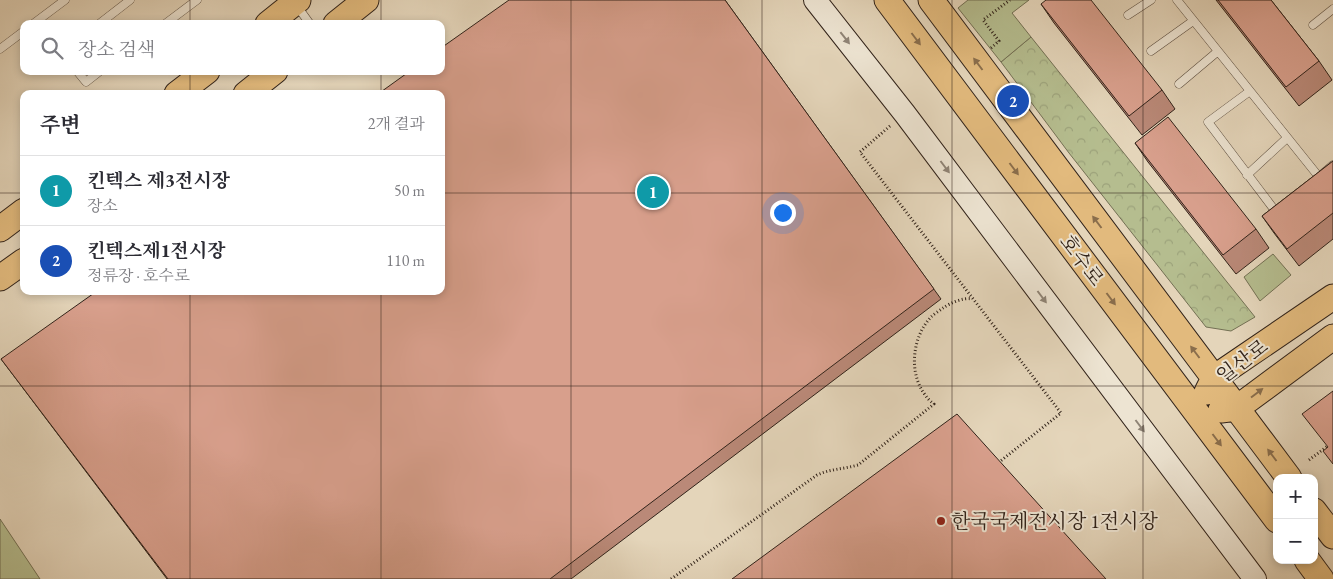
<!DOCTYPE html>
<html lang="ko">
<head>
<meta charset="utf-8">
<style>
  :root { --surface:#fff; --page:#f7f7f7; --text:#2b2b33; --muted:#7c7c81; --line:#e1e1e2; --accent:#111827 }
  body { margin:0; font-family:"EB Garamond","Noto Serif KR",serif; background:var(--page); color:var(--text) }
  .controls { position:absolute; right:15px; bottom:15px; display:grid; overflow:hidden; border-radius:10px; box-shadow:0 2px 8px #0003 }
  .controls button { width:45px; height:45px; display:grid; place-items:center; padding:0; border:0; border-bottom:1px solid var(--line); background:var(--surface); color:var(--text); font:25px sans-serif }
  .you { position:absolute; left:782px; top:212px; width:18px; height:18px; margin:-12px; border:4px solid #fff; border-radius:50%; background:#1a73e8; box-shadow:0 0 0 8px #1a73e833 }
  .badge { display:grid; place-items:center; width:32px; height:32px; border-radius:50%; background:var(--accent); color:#fff; font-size:16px; font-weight:700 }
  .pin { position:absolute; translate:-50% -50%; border:2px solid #fff; box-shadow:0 1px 5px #0006 }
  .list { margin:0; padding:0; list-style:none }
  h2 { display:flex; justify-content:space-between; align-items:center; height:65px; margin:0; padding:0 20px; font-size:21px }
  h2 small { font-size:16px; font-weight:400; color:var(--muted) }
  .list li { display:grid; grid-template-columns:32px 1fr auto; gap:15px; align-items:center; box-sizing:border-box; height:70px; padding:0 20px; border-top:1px solid var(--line) }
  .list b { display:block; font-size:19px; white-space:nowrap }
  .list p { margin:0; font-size:16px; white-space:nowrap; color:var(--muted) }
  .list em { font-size:16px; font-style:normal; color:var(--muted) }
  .icon { flex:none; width:28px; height:28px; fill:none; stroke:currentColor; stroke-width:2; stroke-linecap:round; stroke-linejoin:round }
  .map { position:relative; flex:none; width:1333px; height:579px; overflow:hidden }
  .search { position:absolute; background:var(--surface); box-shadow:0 2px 8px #0003; left:20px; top:20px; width:425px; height:55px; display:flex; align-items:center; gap:12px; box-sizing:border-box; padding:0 18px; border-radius:10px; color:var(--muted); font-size:19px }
  .panel { position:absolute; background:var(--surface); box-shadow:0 2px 8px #0003; left:20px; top:90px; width:425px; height:205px; border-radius:10px }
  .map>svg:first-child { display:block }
  .forest { fill:url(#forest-crowns); stroke:#737054 }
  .park { fill:#b5bd8f; stroke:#737054 }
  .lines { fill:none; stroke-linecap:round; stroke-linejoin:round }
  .service-casing { stroke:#5e5042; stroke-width:9 }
  .secondary-casing { stroke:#31231a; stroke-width:24 }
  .primary-casing { stroke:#31231a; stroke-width:27 }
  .path { stroke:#31231a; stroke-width:3; stroke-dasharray:1 2.5; stroke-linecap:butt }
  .service { stroke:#ede4d2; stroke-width:8 }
  .secondary { stroke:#ede4d2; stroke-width:22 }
  .primary { stroke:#e2ba7d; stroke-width:25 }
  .wall { fill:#ba8978; stroke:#31231a }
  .building { fill:#d89f8c; stroke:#31231a }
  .oneway { fill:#8f8476 }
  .oneway2 { fill:#8a6e4c }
  .grid { fill:none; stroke:#31231a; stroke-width:1; stroke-opacity:0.55 }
  .poi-dot { fill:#8f2418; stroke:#ede4d2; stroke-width:2 }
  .labels { text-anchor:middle; stroke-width:4; stroke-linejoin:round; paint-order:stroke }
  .street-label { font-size:20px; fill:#31231a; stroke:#ede4d2 }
  .poi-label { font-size:20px; fill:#31231a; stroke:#ede4d2; text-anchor:start }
</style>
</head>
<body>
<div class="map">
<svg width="1333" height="579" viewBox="0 0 1333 579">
  <defs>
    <pattern id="forest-crowns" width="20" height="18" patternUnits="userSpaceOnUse" patternTransform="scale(1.25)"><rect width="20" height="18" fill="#b5bd8f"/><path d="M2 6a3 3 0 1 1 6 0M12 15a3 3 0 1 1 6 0" fill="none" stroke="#9ca27b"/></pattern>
  </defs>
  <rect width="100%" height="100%" fill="#e4d5ba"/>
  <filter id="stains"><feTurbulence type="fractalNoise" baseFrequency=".004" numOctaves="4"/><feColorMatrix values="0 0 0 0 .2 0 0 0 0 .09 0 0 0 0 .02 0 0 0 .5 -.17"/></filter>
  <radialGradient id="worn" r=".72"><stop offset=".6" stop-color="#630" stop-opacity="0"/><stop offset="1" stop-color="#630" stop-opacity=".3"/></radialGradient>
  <path class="forest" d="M1031 37 1255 317 1231 331 1206 327 1069 153 1001 62Z"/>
  <path class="park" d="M968 0H1029L1012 13 1031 37 1001 62 958 8Z
    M1273 254 1291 275 1260 301 1244 277Z
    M0 519 40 579H0Z"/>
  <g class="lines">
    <g class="service-casing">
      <path id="service" d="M1177 0 1319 177 1333 165
        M297 6 310 24
        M1128 15 1151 0
        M33 24 65 0
        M99 24 130 0
        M165 24 197 0
        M1313 25 1333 9
        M0 49 24 31
        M1151 51 1193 21
        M77 71 86 82 100 71
        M1179 84 1217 52
        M1250 91 1208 122 1276 212 1279 210
        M1247 175 1287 138"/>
    </g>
    <g class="secondary-casing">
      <path id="secondary" d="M815 0 905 114 1255 579"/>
    </g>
    <g class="primary-casing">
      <path id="primary" d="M887 0 1277 520
        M931 0 1289 478
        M268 24 298 0
        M336 24 366 0
        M177 94 207 71
        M246 94 275 71
        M0 229 24 211
        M0 278 24 261
        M1207 392 1214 378 1333 297
        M1221 410 1237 408 1333 337
        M1314 511 1333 536
        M1307 560 1321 579"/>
    </g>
    <path class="path" d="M991 48 999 41 983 20 1010 0
      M890 126 860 152 1061 413 998 463
      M1309 460 1333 442
      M671 579 817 475C830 469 844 469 858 465L934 404C931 402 928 399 926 396 908 374 912 337 931 317 934 314 939 311 943 308 950 303 964 297 972 299"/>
    <use href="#service" class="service"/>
    <use href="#secondary" class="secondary"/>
    <use href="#primary" class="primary"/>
  </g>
  <path class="wall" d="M725 0 941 299 571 579H167L1 359Z
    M1216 0H1271L1319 61 1332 80 1299 106Z
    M1041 4 1162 90 1175 109 1142 135 1054 23Z
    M1135 143 1256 229 1269 248 1236 274 1148 162Z
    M1333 161V239L1299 266 1274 233 1262 216Z"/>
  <path class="building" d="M509 0H725L934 289 550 579H168L1 359 97 291H441V94H378L410 71H441V48Z
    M1046 0H1091L1162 90 1129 116 1041 4Z
    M1218 0H1271L1319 61 1286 87Z
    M1168 117 1256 229 1223 255 1135 143Z
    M1333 161V213L1287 249 1262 216Z
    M1333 391V464L1323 451 1328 447 1302 414Z
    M957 414 1106 579H732Z"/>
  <defs><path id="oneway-solid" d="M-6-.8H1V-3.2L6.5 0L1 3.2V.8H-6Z" transform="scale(1.25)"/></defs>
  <g class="oneway">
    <use href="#oneway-solid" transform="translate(845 38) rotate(52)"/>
    <use href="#oneway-solid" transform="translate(945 167) rotate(53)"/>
    <use href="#oneway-solid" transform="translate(1042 297) rotate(53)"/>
    <use href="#oneway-solid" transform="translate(1140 426) rotate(53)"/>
  </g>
  <g class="oneway2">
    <use href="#oneway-solid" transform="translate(916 39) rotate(53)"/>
    <use href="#oneway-solid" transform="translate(978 64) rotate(-127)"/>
    <use href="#oneway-solid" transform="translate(1014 169) rotate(53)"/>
    <use href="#oneway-solid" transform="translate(1097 222) rotate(-127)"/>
    <use href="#oneway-solid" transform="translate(1111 299) rotate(53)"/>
    <use href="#oneway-solid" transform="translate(1195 352) rotate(-127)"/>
    <use href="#oneway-solid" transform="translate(1257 393) rotate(-37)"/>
    <use href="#oneway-solid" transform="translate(1217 440) rotate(53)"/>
    <use href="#oneway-solid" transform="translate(1272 455) rotate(-127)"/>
  </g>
  <path class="grid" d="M190 0V24M381 0V24M571 0V579M762 0V579M952 0V579M1143 0V579M190 71V94M381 71V94M0 193H24M441 193H1333M190 291V579M381 291V579M0 386H1333"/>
  <circle class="poi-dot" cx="941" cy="521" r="5"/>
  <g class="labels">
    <g class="street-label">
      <text transform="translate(1082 260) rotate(53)" y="7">호수로</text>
      <text transform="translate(1242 361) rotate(-37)" y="7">일산로</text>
    </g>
    <g class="poi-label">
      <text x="951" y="528">한국국제전시장 1전시장</text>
    </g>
  </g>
  <rect width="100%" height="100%" filter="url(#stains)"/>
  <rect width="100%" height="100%" fill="url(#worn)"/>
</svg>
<div class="controls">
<button>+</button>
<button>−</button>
</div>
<div class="you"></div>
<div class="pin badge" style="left:653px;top:192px;background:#0f9aa8">1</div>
<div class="pin badge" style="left:1013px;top:101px;background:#1a4fb4">2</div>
<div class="search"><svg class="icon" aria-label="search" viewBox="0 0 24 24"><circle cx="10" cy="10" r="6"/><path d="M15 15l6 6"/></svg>장소 검색</div>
<section class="panel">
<h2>주변<small>2개 결과</small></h2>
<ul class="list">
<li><span class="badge" style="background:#0f9aa8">1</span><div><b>킨텍스 제3전시장</b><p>장소</p></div><em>50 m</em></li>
<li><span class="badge" style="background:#1a4fb4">2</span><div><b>킨텍스제1전시장</b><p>정류장 · 호수로</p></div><em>110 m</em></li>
</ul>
</section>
</div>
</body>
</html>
